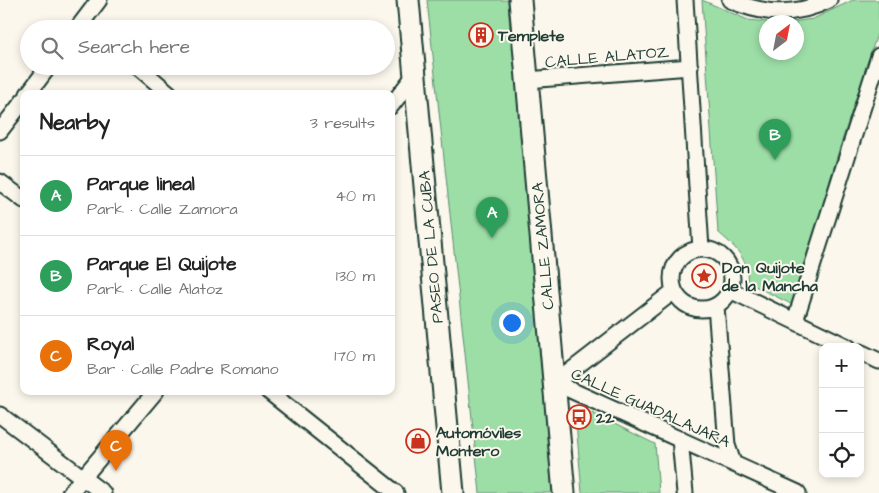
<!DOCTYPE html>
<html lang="en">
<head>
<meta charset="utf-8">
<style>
  :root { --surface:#fff; --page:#f2f2f2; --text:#222; --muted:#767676; --line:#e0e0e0; --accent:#111827 }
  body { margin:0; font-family:"Architects Daughter",sans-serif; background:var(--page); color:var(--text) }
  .controls { position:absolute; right:15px; bottom:15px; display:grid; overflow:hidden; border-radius:10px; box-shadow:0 2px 8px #0003 }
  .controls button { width:45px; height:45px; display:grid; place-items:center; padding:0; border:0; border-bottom:1px solid var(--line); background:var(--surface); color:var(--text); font:25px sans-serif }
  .compass { position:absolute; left:759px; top:15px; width:45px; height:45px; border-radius:50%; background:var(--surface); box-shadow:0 2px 8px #0003; rotate:32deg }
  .you { position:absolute; left:511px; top:322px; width:18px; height:18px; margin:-12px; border:4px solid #fff; border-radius:50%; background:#1a73e8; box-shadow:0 0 0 8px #1a73e833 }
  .badge { display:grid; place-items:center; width:32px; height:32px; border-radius:50%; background:var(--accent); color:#fff; font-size:16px; font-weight:700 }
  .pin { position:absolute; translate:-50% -41px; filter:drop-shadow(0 1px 2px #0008) }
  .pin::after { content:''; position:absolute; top:26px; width:18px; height:15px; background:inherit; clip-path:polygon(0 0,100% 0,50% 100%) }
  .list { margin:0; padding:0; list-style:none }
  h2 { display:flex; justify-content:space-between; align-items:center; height:65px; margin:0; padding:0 20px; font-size:21px }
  h2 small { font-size:16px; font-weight:400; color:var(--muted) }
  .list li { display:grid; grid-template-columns:32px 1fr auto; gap:15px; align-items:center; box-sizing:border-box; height:80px; padding:0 20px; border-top:1px solid var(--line) }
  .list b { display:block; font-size:19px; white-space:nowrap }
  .list p { margin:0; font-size:16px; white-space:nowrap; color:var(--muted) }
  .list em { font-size:16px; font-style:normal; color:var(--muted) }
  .icon { flex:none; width:28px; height:28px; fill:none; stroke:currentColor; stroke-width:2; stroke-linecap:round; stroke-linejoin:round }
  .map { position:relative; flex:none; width:879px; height:493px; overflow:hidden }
  .search { position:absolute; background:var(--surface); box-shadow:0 2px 8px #0003; left:20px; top:20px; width:375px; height:55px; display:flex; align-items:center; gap:12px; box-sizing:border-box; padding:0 18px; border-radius:28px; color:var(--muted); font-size:19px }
  .panel { position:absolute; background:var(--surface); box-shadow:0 2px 8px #0003; left:20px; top:90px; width:375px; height:305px; border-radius:10px }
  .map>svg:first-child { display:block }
  .green { fill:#9ddea7; stroke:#5e8e6e }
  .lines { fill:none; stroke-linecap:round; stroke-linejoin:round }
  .street-casing { stroke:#1f3d34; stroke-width:19 }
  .secondary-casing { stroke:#1f3d34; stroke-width:25 }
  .street { stroke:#fbf7ec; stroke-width:15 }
  .secondary { stroke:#fbf7ec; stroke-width:21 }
  .labels { text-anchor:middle; stroke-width:4; stroke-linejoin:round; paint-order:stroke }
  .poi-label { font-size:16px; font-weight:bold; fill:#1f3d34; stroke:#fbf7ec; text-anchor:start }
  .street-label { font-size:16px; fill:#1f3d34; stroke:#fbf7ec }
</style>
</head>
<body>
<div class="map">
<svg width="879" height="493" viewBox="0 0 879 493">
  <rect width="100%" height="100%" fill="#fbf7ec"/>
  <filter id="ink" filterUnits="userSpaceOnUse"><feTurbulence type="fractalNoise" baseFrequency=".02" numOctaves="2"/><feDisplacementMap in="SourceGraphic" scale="10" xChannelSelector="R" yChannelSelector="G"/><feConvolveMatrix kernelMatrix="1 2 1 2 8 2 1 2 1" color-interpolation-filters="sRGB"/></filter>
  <g filter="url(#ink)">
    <path class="green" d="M427 0H508L511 47 514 46 552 493H480Z
      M702 0 748 20 767 22 766 52H796V22H792L813 19 853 0H879V28L839 150 793 305 747 282C750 259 734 246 718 232Z
      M580 407 655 444 659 493H582L575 410Z"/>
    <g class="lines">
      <g class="street-casing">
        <path id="street" d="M685 0 701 249
          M730 0C763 15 797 16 829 0
          M77 29 99 0
          M137 66 170 94
          M527 80 690 67
          M28 94 49 66
          M391 106 414 76
          M0 131 24 100
          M0 182 24 200
          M672 279a30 30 0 1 1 60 0a30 30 0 1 1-60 0Z
          M730 290 848 347
          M716 306 727 445 733 463
          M795 321 879 56
          M860 352 879 361
          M555 383 798 493
          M555 383 674 291
          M268 391 396 493
          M0 415 103 493
          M680 439 685 493
          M70 493 156 391"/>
      </g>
      <g class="secondary-casing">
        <path id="secondary" d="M408 0 453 493
          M520 0 564 493"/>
      </g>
      <use href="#street" class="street"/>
      <use href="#secondary" class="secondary"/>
    </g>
  </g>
  <defs>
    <g id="building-ring" transform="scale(1.25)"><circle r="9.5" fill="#fbf7ec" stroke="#c8321e" stroke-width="1.5"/><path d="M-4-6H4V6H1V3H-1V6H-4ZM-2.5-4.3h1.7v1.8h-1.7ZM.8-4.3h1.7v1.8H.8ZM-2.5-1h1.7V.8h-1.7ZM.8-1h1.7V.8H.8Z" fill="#c8321e"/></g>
    <g id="sight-ring" transform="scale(1.25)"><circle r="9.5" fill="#fbf7ec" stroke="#c8321e" stroke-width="1.5"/><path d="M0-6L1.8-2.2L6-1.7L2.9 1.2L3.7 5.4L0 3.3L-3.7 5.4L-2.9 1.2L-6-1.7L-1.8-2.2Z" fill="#c8321e"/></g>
    <g id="bus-ring" transform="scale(1.25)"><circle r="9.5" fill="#fbf7ec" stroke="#c8321e" stroke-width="1.5"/><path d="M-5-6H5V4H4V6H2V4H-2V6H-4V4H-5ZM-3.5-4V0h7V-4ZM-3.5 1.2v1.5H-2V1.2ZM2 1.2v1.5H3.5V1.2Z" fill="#c8321e"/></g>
    <g id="shop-ring" transform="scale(1.25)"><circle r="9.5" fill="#fbf7ec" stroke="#c8321e" stroke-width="1.5"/><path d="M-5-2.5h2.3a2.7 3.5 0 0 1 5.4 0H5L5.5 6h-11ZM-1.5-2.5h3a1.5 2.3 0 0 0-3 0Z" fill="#c8321e"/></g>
  </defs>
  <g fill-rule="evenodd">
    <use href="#building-ring" x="481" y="35"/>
    <use href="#sight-ring" x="704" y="276"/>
    <use href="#bus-ring" x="579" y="417"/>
    <use href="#shop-ring" x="418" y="441"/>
  </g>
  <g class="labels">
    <g class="poi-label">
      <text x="498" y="41">Templete</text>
      <text x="722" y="273">Don Quijote<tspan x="722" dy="18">de la Mancha</tspan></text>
      <text x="596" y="423">22</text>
      <text x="436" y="438">Automóviles<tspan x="436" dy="18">Montero</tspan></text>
    </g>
    <g class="street-label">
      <text transform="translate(607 56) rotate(-5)" y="6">CALLE ALATOZ</text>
      <text transform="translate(542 246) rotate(-95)" y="6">CALLE ZAMORA</text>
      <text transform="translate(430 247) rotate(-95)" y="6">PASEO DE LA CUBA</text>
      <text transform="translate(651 407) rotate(24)" y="6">CALLE GUADALAJARA</text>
    </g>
  </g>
</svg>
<div class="controls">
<button>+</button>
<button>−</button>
<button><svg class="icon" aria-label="locate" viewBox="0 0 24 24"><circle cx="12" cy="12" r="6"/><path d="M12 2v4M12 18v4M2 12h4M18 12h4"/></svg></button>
</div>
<svg class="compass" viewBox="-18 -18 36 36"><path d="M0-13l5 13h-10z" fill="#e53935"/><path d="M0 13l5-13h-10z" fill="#767676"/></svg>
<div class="you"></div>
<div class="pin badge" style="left:492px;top:238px;background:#2e9e5b">A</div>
<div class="pin badge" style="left:775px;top:160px;background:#2e9e5b">B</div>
<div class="pin badge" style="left:116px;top:471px;background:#e8710a">C</div>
<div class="search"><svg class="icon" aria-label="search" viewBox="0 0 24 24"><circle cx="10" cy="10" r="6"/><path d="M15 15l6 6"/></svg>Search here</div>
<section class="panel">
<h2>Nearby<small>3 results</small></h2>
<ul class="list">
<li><span class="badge" style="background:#2e9e5b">A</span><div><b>Parque lineal</b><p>Park · Calle Zamora</p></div><em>40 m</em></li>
<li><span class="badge" style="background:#2e9e5b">B</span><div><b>Parque El Quijote</b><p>Park · Calle Alatoz</p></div><em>130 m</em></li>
<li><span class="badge" style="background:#e8710a">C</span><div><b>Royal</b><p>Bar · Calle Padre Romano</p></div><em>170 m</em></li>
</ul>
</section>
</div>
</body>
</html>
